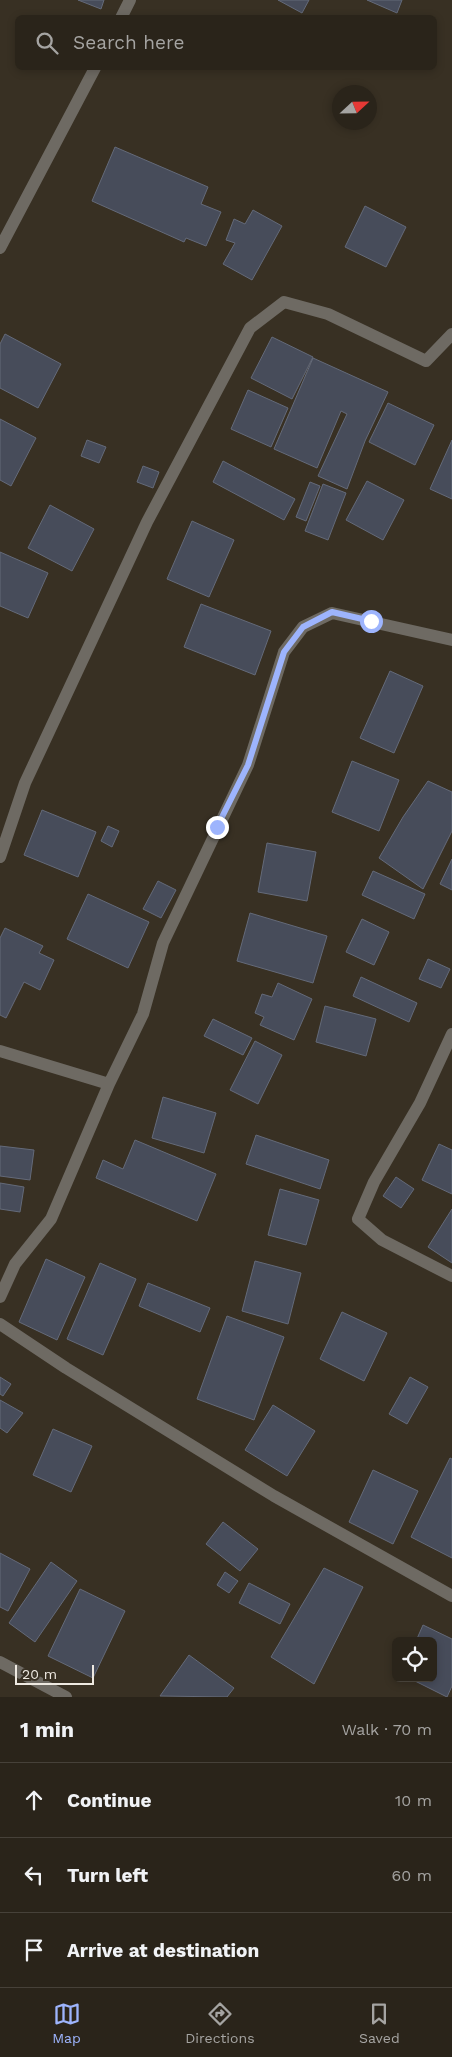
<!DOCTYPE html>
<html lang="en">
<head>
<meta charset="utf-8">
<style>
  :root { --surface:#2a241a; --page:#322c23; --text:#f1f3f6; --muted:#a5a4a2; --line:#464139; --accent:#9db4fd }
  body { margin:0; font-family:"Work Sans",sans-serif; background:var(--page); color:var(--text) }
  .controls { position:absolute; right:15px; bottom:15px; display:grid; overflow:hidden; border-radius:8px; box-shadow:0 2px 8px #0003 }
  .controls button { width:45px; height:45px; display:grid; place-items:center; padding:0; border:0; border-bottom:1px solid var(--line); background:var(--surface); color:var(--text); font:25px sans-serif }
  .compass { position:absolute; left:332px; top:85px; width:45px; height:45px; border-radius:50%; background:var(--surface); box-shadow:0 2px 8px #0003; rotate:68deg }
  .scale { position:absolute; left:15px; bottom:12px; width:79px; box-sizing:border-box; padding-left:5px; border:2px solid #eee9e1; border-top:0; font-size:14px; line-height:18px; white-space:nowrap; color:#eee9e1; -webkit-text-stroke:4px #383023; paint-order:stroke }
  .stop { position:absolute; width:15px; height:15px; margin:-11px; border:4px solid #9db4fd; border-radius:50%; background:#fff }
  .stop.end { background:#9db4fd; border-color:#fff; box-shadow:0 1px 5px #0008 }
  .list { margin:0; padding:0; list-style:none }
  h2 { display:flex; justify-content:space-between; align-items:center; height:65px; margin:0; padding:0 20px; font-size:21px }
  h2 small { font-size:16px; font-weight:400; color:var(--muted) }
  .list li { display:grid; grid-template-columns:32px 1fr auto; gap:15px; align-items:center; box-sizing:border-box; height:75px; padding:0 20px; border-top:1px solid var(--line) }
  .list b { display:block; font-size:19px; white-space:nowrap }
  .list em { font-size:16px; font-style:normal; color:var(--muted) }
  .icon { flex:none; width:28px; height:28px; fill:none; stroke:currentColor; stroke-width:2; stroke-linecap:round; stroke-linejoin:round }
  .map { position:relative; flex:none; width:452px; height:1697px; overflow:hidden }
  .search { position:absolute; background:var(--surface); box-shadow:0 2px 8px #0003; left:15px; right:15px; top:15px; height:55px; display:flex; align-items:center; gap:12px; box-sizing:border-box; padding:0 18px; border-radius:8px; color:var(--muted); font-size:19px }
  .sheet { height:290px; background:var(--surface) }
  nav { display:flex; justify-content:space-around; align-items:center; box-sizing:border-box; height:70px; border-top:1px solid var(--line); background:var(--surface); font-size:14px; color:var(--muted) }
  nav a { display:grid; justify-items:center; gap:2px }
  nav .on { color:var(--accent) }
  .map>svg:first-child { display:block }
  .building { fill:#474c5a; stroke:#646a79 }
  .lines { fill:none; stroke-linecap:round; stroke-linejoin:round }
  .street { stroke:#6e6a63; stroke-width:12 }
  .route { stroke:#9db4fd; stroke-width:6 }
</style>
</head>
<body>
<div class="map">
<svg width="452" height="1697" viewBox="0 0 452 1697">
  <rect width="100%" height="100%" fill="#383023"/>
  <path class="building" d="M78 0H104L101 9Z
    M278 0H309L302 13Z
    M367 0H402L397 13Z
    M115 147 208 187 201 204 221 212 206 246 186 238 184 242 92 201Z
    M365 206 406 227 386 267 345 247Z
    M253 210 282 226 252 280 223 264 235 243 226 240 234 219 245 224Z
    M5 334 61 364 38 408 0 388V344Z
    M272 337 313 357 292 399 251 378Z
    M313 358 388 392 365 441 347 489 318 476 347 414 341 411 317 468 274 449Z
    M248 390 288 408 271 447 231 429Z
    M388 403 434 425 415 465 369 442Z
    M0 419 36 438 11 486 0 480Z
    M87 440 106 447 99 463 81 456Z
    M452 440V499L430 489Z
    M223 461 295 499 284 520 213 482Z
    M143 466 159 472 153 488 137 482Z
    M367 481 404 500 383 540 346 520Z
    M310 482 320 486 306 521 296 517Z
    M323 484 346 493 328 540 305 531Z
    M50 505 94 529 72 571 28 548Z
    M192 521 234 540 209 597 167 579Z
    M0 552 48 573 28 618 0 606Z
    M201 604 271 631 255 675 184 647Z
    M390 671 423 686 394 753 360 738Z
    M352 761 399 780 379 831 332 812Z
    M428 781 452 792V831L423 889 379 858 403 817Z
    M42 810 96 832 78 877 24 855Z
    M108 826 119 831 112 847 101 841Z
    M267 843 316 852 307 901 258 892Z
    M452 859V890L440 884Z
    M373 871 425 894 414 919 362 895Z
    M158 881 176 890 161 918 143 909Z
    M88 894 149 922 128 968 67 939Z
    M250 913 327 936 313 983 237 961Z
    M362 919 389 932 374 965 346 952Z
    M5 928 43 946 39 953 54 960 40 990 24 982 6 1018 0 1015V938Z
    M428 959 450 969 441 988 419 979Z
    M361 977 417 1003 409 1022 353 996Z
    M278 983 312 999 294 1040 260 1025 264 1017 255 1013 262 994 272 997Z
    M325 1006 376 1019 366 1056 316 1042Z
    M213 1019 252 1038 243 1055 204 1036Z
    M255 1041 282 1055 258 1104 230 1090Z
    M163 1097 216 1113 204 1153 152 1138Z
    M256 1135 329 1160 320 1189 246 1164Z
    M135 1140 216 1174 197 1221 96 1178 103 1160 123 1169Z
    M439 1144 452 1150V1194L422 1180Z
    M0 1146 34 1150 30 1180 0 1176Z
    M396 1177 414 1189 401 1208 383 1196Z
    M0 1183 24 1187 20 1212 0 1209Z
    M280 1189 319 1200 306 1245 268 1235Z
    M452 1209V1263L428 1247Z
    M46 1259 85 1277 57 1340 19 1322Z
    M255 1261 301 1273 288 1324 242 1311Z
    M100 1263 136 1279 103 1355 67 1339Z
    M148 1283 210 1308 200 1332 139 1306Z
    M342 1312 387 1333 364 1381 320 1359Z
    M227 1316 284 1337 254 1420 197 1399Z
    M0 1377 11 1384 3 1396 0 1394Z
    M410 1377 428 1387 407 1424 389 1414Z
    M0 1400 23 1413 7 1433 0 1428Z
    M273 1405 315 1431 287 1476 245 1450Z
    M53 1429 92 1446 71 1492 33 1475Z
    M450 1458 452 1459V1558L411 1537Z
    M373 1470 418 1491 393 1544 349 1522Z
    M223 1522 258 1549 240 1571 206 1544Z
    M0 1553 30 1569 8 1611 0 1607Z
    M51 1562 77 1581 35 1642 9 1623Z
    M324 1568 363 1587 314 1684 271 1657Z
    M225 1572 238 1581 229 1593 217 1585Z
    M249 1583 290 1604 280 1624 239 1603Z
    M80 1589 125 1611 93 1678 48 1656Z
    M423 1625 452 1639V1686L447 1697 409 1678H433V1641H416Z
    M189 1655 234 1688 227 1697 160 1696Z"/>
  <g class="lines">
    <path class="street" d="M121 18 130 0
      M0 248 95 68
      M0 857 25 783 147 522 250 328 284 302 328 314 426 361 452 334
      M452 1034 420 1103 374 1182 358 1219 382 1240 452 1276
      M0 1051 109 1084
      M0 1297 15 1264 51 1219 109 1084 143 1014 163 943 248 765 284 652 303 627 332 613 452 640
      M0 1324 66 1368 274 1496 452 1596
      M0 1662 66 1697"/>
  </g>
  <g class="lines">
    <path class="route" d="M217 827 248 765 284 652 303 627 332 612 371 621"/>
  </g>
</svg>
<div class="controls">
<button><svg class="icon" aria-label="locate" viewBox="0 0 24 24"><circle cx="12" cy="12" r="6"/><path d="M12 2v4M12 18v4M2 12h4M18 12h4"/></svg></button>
</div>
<svg class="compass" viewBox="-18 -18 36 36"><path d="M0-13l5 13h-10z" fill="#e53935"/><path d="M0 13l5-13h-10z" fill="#a5a4a2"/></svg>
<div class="scale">20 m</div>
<div class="stop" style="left:371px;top:621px"></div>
<div class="stop end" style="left:217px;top:827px"></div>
<div class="search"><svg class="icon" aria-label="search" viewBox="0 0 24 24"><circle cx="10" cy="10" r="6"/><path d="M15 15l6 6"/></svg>Search here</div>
</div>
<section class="sheet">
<h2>1 min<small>Walk · 70 m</small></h2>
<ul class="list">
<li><svg class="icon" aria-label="ahead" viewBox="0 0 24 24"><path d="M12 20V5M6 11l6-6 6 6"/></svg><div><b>Continue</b></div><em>10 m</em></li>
<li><svg class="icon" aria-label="left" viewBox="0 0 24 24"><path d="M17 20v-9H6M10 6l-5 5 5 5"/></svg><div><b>Turn left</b></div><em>60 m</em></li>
<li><svg class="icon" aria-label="arrive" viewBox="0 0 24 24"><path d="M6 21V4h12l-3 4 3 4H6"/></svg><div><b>Arrive at destination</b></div></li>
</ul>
</section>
<nav>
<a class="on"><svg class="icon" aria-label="map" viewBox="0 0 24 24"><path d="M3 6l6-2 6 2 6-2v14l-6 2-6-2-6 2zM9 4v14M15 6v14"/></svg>Map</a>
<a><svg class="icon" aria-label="directions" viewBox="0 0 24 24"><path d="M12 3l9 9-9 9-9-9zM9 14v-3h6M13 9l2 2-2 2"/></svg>Directions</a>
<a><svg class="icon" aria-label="saved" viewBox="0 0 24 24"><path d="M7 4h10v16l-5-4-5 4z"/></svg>Saved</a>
</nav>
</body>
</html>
